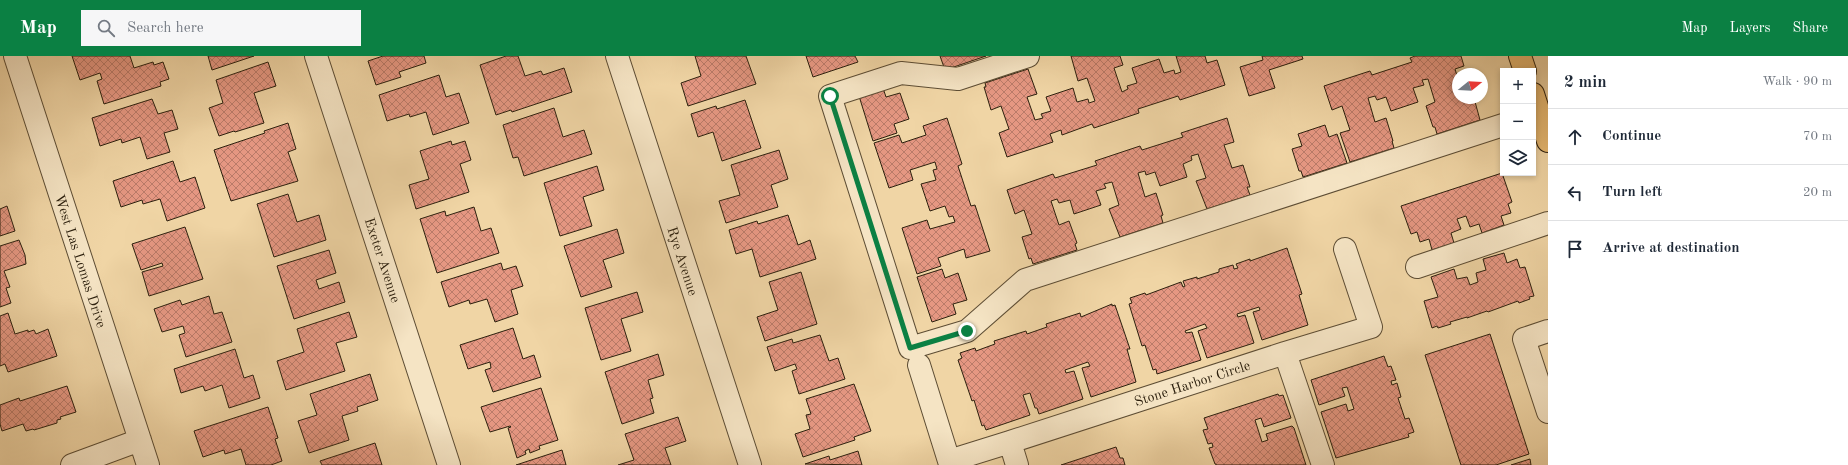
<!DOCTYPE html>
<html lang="en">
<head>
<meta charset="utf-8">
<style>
  :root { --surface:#fff; --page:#f6f6f7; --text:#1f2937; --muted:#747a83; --line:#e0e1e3; --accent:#0b8043 }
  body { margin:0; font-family:"Old Standard TT",serif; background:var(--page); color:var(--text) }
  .controls { position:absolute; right:12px; top:12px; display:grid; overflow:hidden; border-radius:0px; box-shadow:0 2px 6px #0003 }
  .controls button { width:36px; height:36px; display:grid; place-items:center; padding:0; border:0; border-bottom:1px solid var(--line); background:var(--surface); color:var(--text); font:20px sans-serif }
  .compass { position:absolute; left:1452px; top:12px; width:36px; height:36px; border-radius:50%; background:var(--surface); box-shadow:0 2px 6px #0003; rotate:72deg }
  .stop { position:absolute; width:12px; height:12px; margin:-9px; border:3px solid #0b8043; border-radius:50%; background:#fff }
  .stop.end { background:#0b8043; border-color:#fff; box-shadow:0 1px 4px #0008 }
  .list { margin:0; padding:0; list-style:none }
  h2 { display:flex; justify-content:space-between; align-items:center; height:52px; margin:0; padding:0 16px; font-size:17px }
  h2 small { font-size:13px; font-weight:400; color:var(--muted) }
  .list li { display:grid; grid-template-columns:26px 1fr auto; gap:12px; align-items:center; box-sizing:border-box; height:56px; padding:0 16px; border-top:1px solid var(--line) }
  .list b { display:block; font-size:15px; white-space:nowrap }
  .list em { font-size:13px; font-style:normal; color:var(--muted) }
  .icon { flex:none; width:22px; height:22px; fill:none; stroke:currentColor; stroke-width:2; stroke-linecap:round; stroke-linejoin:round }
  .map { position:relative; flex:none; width:1548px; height:409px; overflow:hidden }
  header { display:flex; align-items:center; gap:24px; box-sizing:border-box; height:56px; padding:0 20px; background:var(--accent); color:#fff }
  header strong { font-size:19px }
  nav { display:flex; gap:22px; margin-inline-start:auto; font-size:14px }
  .search { width:280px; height:36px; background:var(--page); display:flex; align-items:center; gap:10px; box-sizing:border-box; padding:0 14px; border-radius:0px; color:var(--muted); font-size:15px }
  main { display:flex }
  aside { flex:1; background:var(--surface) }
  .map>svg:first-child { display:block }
  .building { fill:url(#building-cross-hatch); stroke:#2c200e }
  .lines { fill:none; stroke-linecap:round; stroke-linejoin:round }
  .minor-casing { stroke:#5d4d34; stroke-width:24 }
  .major-casing { stroke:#2c200e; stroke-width:24 }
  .minor { stroke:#f5e4c4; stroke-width:22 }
  .major { stroke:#e8ba72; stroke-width:22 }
  .route { stroke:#0b8043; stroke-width:5 }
  .labels { text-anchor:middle; stroke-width:3; stroke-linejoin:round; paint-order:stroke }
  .street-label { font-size:14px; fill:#2c200e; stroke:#f5e4c4 }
</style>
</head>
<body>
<header>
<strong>Map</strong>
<div class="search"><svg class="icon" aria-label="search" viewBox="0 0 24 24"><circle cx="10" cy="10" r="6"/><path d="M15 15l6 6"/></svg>Search here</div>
<nav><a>Map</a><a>Layers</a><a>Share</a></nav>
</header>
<main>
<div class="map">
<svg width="1548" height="409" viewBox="0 0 1548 409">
  <defs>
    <pattern id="building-cross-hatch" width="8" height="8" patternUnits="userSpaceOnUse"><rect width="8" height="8" fill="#e59782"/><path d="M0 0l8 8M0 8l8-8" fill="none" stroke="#ba7b69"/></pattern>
  </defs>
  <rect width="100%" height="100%" fill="#f0d5a5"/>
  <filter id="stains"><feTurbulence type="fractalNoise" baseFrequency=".005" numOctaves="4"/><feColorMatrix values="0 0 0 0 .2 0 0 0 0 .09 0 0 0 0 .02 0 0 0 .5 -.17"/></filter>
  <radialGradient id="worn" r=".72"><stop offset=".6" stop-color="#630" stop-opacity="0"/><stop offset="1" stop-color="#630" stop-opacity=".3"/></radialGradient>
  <path class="building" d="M72 0H130L134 12 153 6 154 9 163 6 169 23 160 26 161 30 104 48 97 25 102 23 100 17 80 24Z
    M208 0H254L212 14Z
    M383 0H424L426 7 399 16 401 21 376 29 368 5Z
    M506 0H518L525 20 541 15 543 19 564 12 572 36 512 56 511 54 496 59 480 9Z
    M695 0H746L756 28 688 50 681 27 701 20Z
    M806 0H855L858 6 813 21Z
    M940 0H986L945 14Z
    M1071 0H1120L1123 9 1114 12 1122 36 1128 33 1127 30 1137 27 1132 12 1159 3 1164 17 1174 14 1175 18 1181 16 1176 0H1205L1207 7 1217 4 1225 29 1180 44 1178 40 1138 53 1139 57 1094 72 1092 68 1062 79 1061 74 1050 78 1053 86 1007 101 999 77 1009 73 1001 50 991 54 984 31H986L985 27 1028 13 1037 38 1027 41 1035 64 1043 62 1041 58 1051 55 1046 41 1073 32 1077 46 1088 43 1089 47 1095 45 1087 22 1078 25Z
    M1262 0H1302L1303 3 1269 14 1275 32 1249 40 1240 11 1263 4Z
    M1415 0H1461L1464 10 1455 13 1458 23V42H1474L1480 64 1437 78 1435 71H1433L1426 50 1435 46 1428 23 1422 24 1424 29 1413 32 1418 46 1391 55 1386 41 1377 44 1375 40 1368 42 1375 66 1386 62 1393 85H1392L1394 92 1350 106 1340 77 1350 74 1342 50 1332 54 1324 30 1370 15 1372 19 1412 6 1410 2Z
    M268 6 276 30 254 37 264 67 235 76 234 75 219 80 209 52 223 47 216 24Z
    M439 19 446 41 459 37 469 67 433 79 426 56 410 61 409 58 387 65 379 39Z
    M883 32 886 41 900 37 909 63 894 68 897 77 873 85 859 40Z
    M152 43 158 58 172 54 178 73 164 77 170 96 147 103 140 81 122 87 121 83 100 90 92 62Z
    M745 44 761 92 722 105 713 76 698 81 691 58 716 50 717 53Z
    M554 52 563 81 584 74 592 98 524 120 518 101 513 102 503 69Z
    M947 62 962 108 958 110 971 150 975 149 990 195 966 202 964 193 938 202 941 210 917 218 902 172 927 164 930 173 955 166 953 160 949 161 945 150 930 155 921 128 936 124 933 114 937 113 935 106 910 114 913 124 889 132 874 87 899 79 902 87 926 79 923 70Z
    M1227 62 1234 86 1224 89 1232 112 1243 109 1250 131H1247L1250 139 1207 153 1196 125 1206 122 1198 98 1191 100 1192 104 1183 108 1187 121 1160 130 1155 116 1146 119 1145 115 1138 117 1145 141 1156 137 1163 159 1161 160 1163 167 1120 181 1109 153 1119 149 1112 126 1104 128 1106 132 1096 135 1101 149 1074 158 1070 144 1059 147 1057 143 1051 145 1059 169 1069 165 1077 187 1075 188 1077 194 1033 208 1031 202 1029 203 1022 181 1032 178 1024 154 1015 158 1007 134 1053 118 1055 122 1097 109 1095 105 1140 90 1142 94 1183 81 1181 77Z
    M288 67 296 93 288 96 298 125 231 145 214 94 265 77 264 75Z
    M1325 69 1329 81 1337 78 1347 107 1303 121 1301 115H1299L1292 93 1302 90 1298 78Z
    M451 85 452 89 465 85 471 104 460 108 469 136 416 153 409 129 429 123 420 95Z
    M779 94 788 123 771 129 778 151 726 167 719 145 740 139 731 109Z
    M173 105 180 126 195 121 205 152 167 165 160 143 143 148 142 144 121 151 113 125Z
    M597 110 604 134 583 141 592 170 560 180 544 127Z
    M1502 117 1512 146 1508 148 1511 157 1501 160 1504 169 1482 177 1479 168 1470 171 1466 160 1457 163 1461 173 1451 177 1454 187 1432 194 1429 183 1420 186 1417 176 1411 178 1401 150Z
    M288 138 297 166 319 159 326 184 274 201 257 148Z
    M7 150 15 175 0 180V153Z
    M474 151 481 175 491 172 499 197 437 217 420 163 445 155 446 160Z
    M788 159 798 189 810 184 816 203 760 221 752 193 736 198 729 174 757 165 758 168Z
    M185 171 203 223 149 240 142 216 163 210 162 207 141 214 132 188Z
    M617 173 624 197 603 204 612 231 581 241 564 190Z
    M19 184 25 199 26 208 4 215 10 231 6 232 11 247 0 251V190Z
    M1287 192 1302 238 1299 239 1308 269 1262 284 1253 256 1260 254 1259 251 1237 258 1238 261 1245 259 1254 287 1207 302 1198 275 1207 272 1205 268 1185 275 1186 277 1192 276 1201 304 1157 318 1156 313 1153 314 1145 289 1142 290 1129 248 1132 247 1130 242 1145 237 1146 239 1181 226 1183 231 1185 230 1183 225 1197 221V223L1219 216V213L1233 209 1234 213 1238 212 1236 208 1250 203V205Z
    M329 194 336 217 316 224 319 233 339 226 345 246 294 263 277 210Z
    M1504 197 1507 207 1517 203 1520 212 1525 211 1534 240 1529 241 1530 243 1519 247 1518 245 1488 256 1487 255 1467 262V261L1450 266 1451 268 1438 272 1437 270 1432 272 1424 245 1438 241 1431 221 1454 213 1457 223 1467 221 1470 229 1478 226 1476 217 1486 214 1483 203Z
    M501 207 503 214 516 210 523 230 511 234 518 258 495 266 487 243 470 248 469 244 449 251 441 226Z
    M942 213 945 222 958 217 967 244 953 248 956 258 932 266 917 221Z
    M801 216 817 268 765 285 757 261 778 254 769 226Z
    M637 236 643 256 621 263 631 295 601 304 585 252Z
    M209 240 214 258 222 256 232 286 186 301 179 279 185 277 183 270 162 276 154 253 180 244 182 249Z
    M1112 248V250L1115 249 1130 293H1127L1136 326 1091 341 1082 312 1090 310 1088 306 1065 314 1066 317 1074 315 1083 343 1039 358 1037 352H1035L1030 337 1023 339 1030 359 986 374 984 369 982 370 974 344 972 345 958 304 962 302 960 297 975 292 976 295 995 288 994 285 1026 275 1027 278 1047 271 1046 268 1080 257 1081 261Z
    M349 256 357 281 336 287 345 315 286 334 277 305 304 296 297 273Z
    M8 257 15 278 28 274V276L34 274 36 278 48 273 57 300 8 316 5 308 0 310V260Z
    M513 272 523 303 534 299 541 321 493 336 485 314 491 312 490 306 468 313 460 289Z
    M1490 278 1529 398 1496 409H1461L1425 299Z
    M820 279 829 305 838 302 845 323 799 338 792 315 797 313 795 308 775 315 767 291 792 283 793 287Z
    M235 293 244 322 253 319 260 342 229 352 222 329 205 335 203 330 181 337 174 313Z
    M658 298 664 319 648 324 653 342 650 343 654 357 622 368 605 316Z
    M1384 300 1388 311 1391 310 1396 324 1391 325 1392 329 1397 327 1401 341 1398 342 1405 363 1409 362 1414 376 1408 378 1409 381 1336 402 1321 356 1346 348 1348 355 1354 353 1347 331 1342 332 1345 340 1319 349 1311 324Z
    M370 318 378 344 357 351 358 355 342 360 349 384 309 397 298 365 317 359 310 338Z
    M854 328 871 375 854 381 855 384 803 401 795 378 810 373 806 359 811 358 806 343Z
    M67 330 76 356 60 361 61 363 57 364V367L34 374 33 373 26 375 23 368 2 375 0 368V349L19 342 20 345Z
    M541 332 558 384 539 390 540 393 530 397 529 393 525 395 526 398 517 402 508 372 511 371 510 370 490 376 481 351Z
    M1278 338 1279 340 1283 339 1291 362 1264 371 1261 362 1255 364 1262 386 1268 384 1266 378 1292 370 1294 372 1306 409H1217L1215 408 1209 392 1213 391 1212 387 1208 388 1203 374 1208 373 1204 362Z
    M268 351 278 382 275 383 282 405 271 409H246L241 393 225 398 224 394 203 401 194 375Z
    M678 361 686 385 665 392 671 409H618L634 404 625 378Z
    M375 387 382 409H322L320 405Z
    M1116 391 1120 402H1123L1125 409H1061Z
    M562 394 566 409H516Z
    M858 395 862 409 805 408 829 400 830 404Z
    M1530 403 1531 409H1511Z"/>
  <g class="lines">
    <g class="minor-casing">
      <path id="minor" d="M15 0 148 409
        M316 0 449 409
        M617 0 750 409
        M1028 0 958 23 901 17 830 40 910 292 967 275 1025 224 1503 69
        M1417 211 1548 167
        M1548 275 1524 283 1548 356
        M1285 297 1371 271 1345 193
        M919 309 949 405 1010 386
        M72 409 140 384
        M1017 409 1010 386 1285 297 1323 409"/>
    </g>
    <g class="major-casing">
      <path id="major" d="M1520 0 1525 15
        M1533 38 1548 85"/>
    </g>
    <use href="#minor" class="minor"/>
    <use href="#major" class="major"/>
  </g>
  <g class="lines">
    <path class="route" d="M830 40 910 292 967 275"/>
  </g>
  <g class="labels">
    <g class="street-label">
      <text transform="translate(383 204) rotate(72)" y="5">Exeter Avenue</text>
      <text transform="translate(81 205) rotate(72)" y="5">West Las Lomas Drive</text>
      <text transform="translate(683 205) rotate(72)" y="5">Rye Avenue</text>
      <text transform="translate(1192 327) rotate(-18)" y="5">Stone Harbor Circle</text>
    </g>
  </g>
  <rect width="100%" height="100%" filter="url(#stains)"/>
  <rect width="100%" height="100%" fill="url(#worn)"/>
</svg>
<div class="controls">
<button>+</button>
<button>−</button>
<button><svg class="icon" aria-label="layers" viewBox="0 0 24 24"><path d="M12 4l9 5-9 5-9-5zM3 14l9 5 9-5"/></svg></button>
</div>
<svg class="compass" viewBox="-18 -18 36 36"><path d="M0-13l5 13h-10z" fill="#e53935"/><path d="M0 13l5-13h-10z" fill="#747a83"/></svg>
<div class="stop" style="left:830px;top:40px"></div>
<div class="stop end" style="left:967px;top:275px"></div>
</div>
<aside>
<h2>2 min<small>Walk · 90 m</small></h2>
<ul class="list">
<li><svg class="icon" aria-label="ahead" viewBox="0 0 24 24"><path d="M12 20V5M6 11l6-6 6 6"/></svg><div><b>Continue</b></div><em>70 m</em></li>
<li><svg class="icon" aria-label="left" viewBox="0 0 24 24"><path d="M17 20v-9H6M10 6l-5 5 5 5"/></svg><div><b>Turn left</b></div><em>20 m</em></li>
<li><svg class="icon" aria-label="arrive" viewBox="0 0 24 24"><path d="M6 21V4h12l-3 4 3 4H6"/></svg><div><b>Arrive at destination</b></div></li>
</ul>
</aside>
</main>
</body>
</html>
